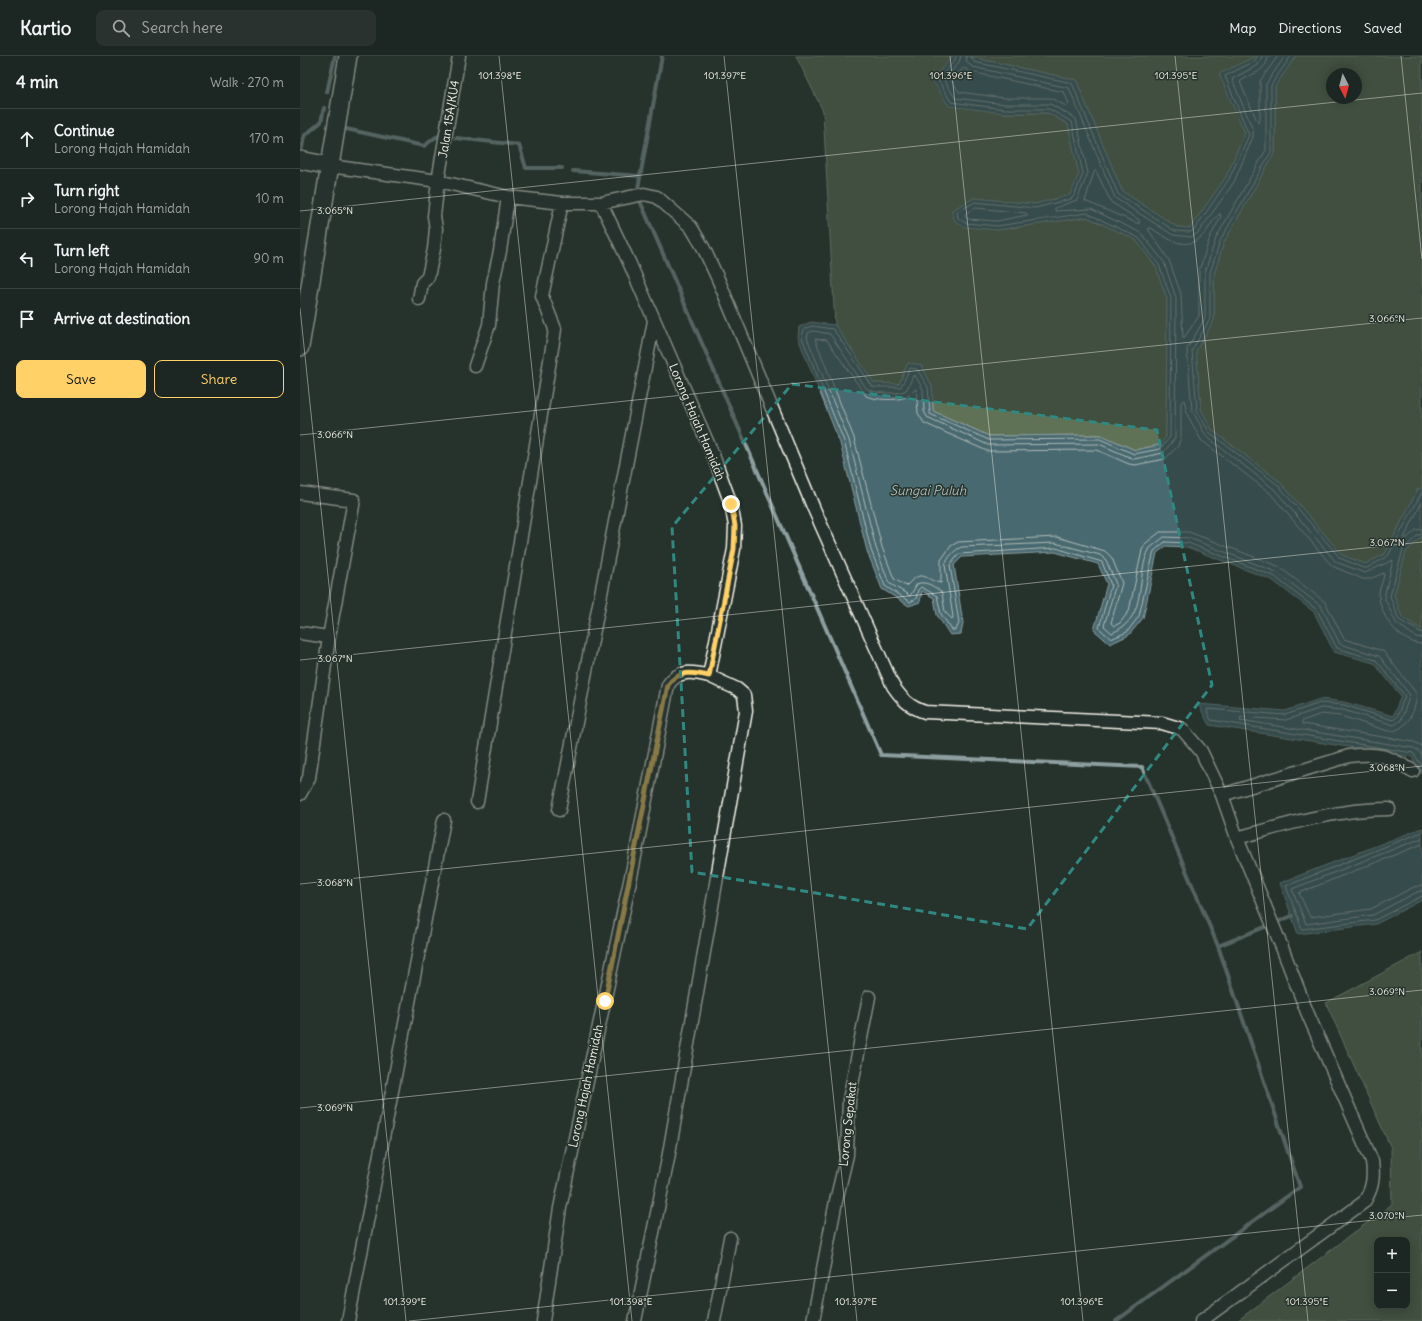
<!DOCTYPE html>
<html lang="en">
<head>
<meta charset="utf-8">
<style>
  :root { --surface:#1c2622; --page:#29322f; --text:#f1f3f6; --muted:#a0a5a5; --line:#3a4340; --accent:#ffd166 }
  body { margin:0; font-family:Delius,sans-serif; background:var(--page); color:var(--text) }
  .controls { position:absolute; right:12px; bottom:12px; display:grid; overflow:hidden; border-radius:8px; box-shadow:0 2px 10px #0003 }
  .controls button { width:36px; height:36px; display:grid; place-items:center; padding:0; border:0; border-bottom:1px solid var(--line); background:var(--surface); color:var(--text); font:20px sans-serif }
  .compass { position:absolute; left:1026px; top:12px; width:36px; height:36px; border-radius:50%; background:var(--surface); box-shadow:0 2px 10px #0003; rotate:174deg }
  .stop { position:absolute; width:12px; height:12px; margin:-9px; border:3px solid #ffd166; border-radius:50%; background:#fff }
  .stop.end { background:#ffd166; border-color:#fff; box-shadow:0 1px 4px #0008 }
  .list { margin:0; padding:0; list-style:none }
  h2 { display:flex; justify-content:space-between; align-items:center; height:52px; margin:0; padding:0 16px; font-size:17px }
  h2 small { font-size:13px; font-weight:400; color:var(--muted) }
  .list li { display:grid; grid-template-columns:26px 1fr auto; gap:12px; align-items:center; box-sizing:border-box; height:60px; padding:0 16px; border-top:1px solid var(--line) }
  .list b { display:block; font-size:15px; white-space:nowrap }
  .list p { margin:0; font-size:13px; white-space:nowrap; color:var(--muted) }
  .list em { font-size:13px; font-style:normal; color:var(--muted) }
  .actions { display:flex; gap:8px; padding:12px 16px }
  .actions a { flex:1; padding:9px 0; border:1px solid var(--accent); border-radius:8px; text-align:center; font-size:14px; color:var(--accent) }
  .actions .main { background:var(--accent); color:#111 }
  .icon { flex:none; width:22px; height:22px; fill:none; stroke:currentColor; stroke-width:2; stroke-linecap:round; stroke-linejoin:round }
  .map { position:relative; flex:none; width:1122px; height:1265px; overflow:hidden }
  header { display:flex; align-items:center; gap:24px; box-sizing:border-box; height:56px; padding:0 20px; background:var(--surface); border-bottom:1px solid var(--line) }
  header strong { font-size:19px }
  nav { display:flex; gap:22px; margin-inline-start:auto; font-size:14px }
  .search { width:280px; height:36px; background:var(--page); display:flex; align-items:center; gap:10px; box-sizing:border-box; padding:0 14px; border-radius:8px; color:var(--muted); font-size:15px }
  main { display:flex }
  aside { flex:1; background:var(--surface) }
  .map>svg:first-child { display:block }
  .green { fill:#5f7254; stroke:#aab29e; fill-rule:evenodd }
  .water { fill:#496970; stroke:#8d9fa0 }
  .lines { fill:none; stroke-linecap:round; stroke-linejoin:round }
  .shore { stroke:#b0bbb8; stroke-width:1 }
  .stream { stroke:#8d9fa0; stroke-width:4 }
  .street-casing { stroke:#f4f1e8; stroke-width:15 }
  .secondary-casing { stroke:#f4f1e8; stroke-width:20 }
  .street { stroke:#26332d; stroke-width:12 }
  .secondary { stroke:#26332d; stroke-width:17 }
  .route { stroke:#ffd166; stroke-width:5 }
  .marked { fill:none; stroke:#318880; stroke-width:3; stroke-dasharray:8 5; stroke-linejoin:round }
  .ticks { fill:none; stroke:#f4f1e8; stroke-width:1; stroke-opacity:0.45 }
  .labels { text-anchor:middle; stroke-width:3; stroke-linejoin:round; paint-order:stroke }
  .street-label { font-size:12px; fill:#f4f1e8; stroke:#26332d }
  .water-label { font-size:13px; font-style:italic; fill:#b0bbb8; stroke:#26332d }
  .ticks-label { font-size:10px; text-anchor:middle; fill:#f4f1e8; stroke:#26332d; stroke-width:3; stroke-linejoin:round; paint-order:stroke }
</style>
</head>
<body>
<header>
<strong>Kartio</strong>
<div class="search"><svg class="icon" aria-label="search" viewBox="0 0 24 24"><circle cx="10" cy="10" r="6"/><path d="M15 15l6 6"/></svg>Search here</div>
<nav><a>Map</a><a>Directions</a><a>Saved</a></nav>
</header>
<main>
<aside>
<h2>4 min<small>Walk · 270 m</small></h2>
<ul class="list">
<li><svg class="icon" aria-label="ahead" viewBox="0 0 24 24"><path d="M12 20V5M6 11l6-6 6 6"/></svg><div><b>Continue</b><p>Lorong Hajah Hamidah</p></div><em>170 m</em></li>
<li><svg class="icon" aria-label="right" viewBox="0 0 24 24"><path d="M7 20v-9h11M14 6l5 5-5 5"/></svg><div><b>Turn right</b><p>Lorong Hajah Hamidah</p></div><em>10 m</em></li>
<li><svg class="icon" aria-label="left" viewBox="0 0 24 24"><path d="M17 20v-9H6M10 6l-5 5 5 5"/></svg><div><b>Turn left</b><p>Lorong Hajah Hamidah</p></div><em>90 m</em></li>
<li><svg class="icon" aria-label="arrive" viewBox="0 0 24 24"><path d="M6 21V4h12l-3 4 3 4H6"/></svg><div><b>Arrive at destination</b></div></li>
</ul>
<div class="actions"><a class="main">Save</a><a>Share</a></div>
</aside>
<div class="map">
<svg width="1122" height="1265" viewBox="0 0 1122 1265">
  <rect width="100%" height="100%" fill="#26332d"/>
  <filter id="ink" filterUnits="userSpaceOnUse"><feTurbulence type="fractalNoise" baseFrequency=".025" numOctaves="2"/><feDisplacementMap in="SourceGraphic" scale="8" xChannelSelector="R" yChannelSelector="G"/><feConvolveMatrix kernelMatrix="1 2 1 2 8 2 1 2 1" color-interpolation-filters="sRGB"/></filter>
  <g filter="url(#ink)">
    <path class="green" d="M496 0H653L632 24 704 57H748L768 68 779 118 771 139 735 148 674 142 651 155 697 174 787 161 836 184 856 211 867 243 866 381 859 389 835 394 801 379 689 380 633 355 632 330 620 309 608 307 599 328 574 327 535 269 523 55Z
      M666 0H956L920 18 945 77 926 121 890 172 877 171 822 135 776 24Z
      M996 0H1122V432L1118 433 1085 498 1065 508 1042 499 980 426 912 374 901 353 896 295 914 264V218L924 186 975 96V30ZM1032 18H1056V42H1032Z
      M1122 480V574L1102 561 1094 539 1106 496Z
      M1122 896V1265H937L1092 1148 1091 1092 1026 947ZM1077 1184H1107V1250H1077Z"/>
    <path class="water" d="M653 0H666L776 24 822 135 877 171 890 172 926 121 945 77 919 18 956 0H996L975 30V96L924 186 914 218V264L896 295 901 353 912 374 980 426 1042 499 1065 508 1085 498 1118 433 1122 432V480L1106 496 1094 539 1102 561 1122 574V718L1112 701 909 669 898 648 985 655 1020 643 1044 646 1093 660 1101 640 1074 607 1034 596 1014 556 972 524 887 491 866 490 857 497 843 562 829 579 810 588 794 574 807 528 798 508 755 496 662 501 654 509 663 567 661 578 650 579 637 559 634 542 622 535 620 546 609 550 582 533 567 495 540 387 498 282 499 271 511 266 535 269 574 327 599 328 608 307 621 309 632 330 633 355 689 380 801 379 835 394 859 389 866 381 867 243 856 211 836 184 787 161 697 174 664 171 655 165 651 155 674 142 735 148 770 139 779 118 768 68 748 57H704L649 50 632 24Z
      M1122 772V844L1076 868 998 878 980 827Z"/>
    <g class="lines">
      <path class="shore" d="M656 0 655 4 638 24 651 46 705 53H749L772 66 783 118 774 140 771 143 735 152 675 146 657 156 658 162 666 167 697 170 787 157 839 182 859 209 871 242 870 381 860 393 834 398 800 383 689 384 630 358 628 331 617 313 610 312 601 331H573L533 273 512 270 504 273 502 282 544 385 571 494 585 530 610 546 616 543 618 534 621 531 637 540 641 558 652 574H656L659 567 650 509 659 498 756 492 802 506 811 529 799 572 811 583 827 576 839 560 854 495 865 486 888 487 974 520 1017 554 1037 592 1076 604 1105 640 1097 661 1093 664 1044 649 1020 647 985 659 908 653 907 656 911 664 1113 697 1122 710
        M661 0 659 6 644 24 655 42 705 48H750L776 63 788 117 777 144 755 152V155L791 153 841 177 864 206 876 242 875 382 863 397 834 403 799 388 688 389 627 361 624 355 623 333 615 319 613 320C611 324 609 330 606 334 600 339 572 338 566 332L530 278 513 275 508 277 507 282 549 384 576 492 589 527 610 540 617 528C625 524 636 531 642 537L645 556 652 563 653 561 645 509C648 501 655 493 662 491L755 487 800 499 806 504 816 528 804 570 812 577C850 561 834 520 850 492L864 481 889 482 976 516 1021 550 1040 588 1079 600 1110 639 1101 664 1094 669 1043 654 1021 652 986 664 941 661 940 664 1114 692 1119 695 1122 700
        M666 0 667 7 673 11 769 32 815 142 873 179 891 181 898 177 934 126 953 81V74L932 23 958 9 962 0
        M671 0 674 6 772 27 818 138 875 175 890 176 894 174 929 123 949 79 925 20 955 5 957 0
        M968 0C967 17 950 17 940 26L958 67 960 65V25L978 0
        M985 0 966 28V94L916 182 905 216V262L887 293 892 354 906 380 974 433 1036 506 1065 517 1093 504 1085 537V543L1096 567 1116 581 1122 582
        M991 0 971 29V96L920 185 910 217V263L892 294 897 354 909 376 978 429 1040 502 1063 512H1067L1088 500 1122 436
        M664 12 671 16 764 36 769 48 766 50 750 42H705L659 36 652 25Z
        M796 115 811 146 839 164V168L785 145 794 116Z
        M676 152 726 157 728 159 696 165 668 163 665 161V158Z
        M920 158 921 161 910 181 899 215V260L883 283 881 238 869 204 848 173 851 172C872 186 891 198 908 173 911 168 915 161 920 158Z
        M1122 446 1104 482H1107L1116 474 1122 473
        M1122 478 1118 479 1103 494 1090 540 1099 564 1122 577
        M1122 588C1100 587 1081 561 1079 541 1078 533 1084 525 1084 517L1069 523H1063L1032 510 970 437 901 384 888 360 884 344 881 346V381L878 390 865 403 835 409 829 408 797 394 687 395 624 367 618 357 616 333C612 335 610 339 606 341 597 345 575 344 566 340L527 284 515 283 554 382 582 491 594 523 606 530C624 511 623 524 641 527V504L651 490 658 486 757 481 805 495 812 502 822 527 811 567 814 570 820 567 829 555 842 494 846 487 860 476H889L978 510 1025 546 1044 583 1083 595 1116 637C1118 652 1106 677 1088 675L1041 660 1021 658 1002 665V668L1114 686 1122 690
        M1122 776 986 830 1002 873 1075 864 1122 840
        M1122 782 992 833 1006 868 1073 859 1117 836 1122 835
        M1122 788 999 837 1010 861 1071 853 1114 831 1122 829"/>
      <path class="stream" d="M362 0 337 138 581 699 842 711 918 890 1000 1131 816 1265
        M27 36 35 0
        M46 73 124 90 136 81 140 80
        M156 82 219 89 226 112H262
        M2 92 4 80 21 66 24 52
        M273 115 340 120
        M918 890 992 860"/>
      <g class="street-casing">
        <path id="street" d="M30 110 138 125 208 141 262 147H301L344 138 357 141 391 171 403 191 418 223 514 453 593 630C602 643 609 651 625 656L862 667 882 673 901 695 922 739 937 782 981 889 1007 956 1072 1105C1074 1121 1073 1132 1064 1146L901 1265
          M119 243 122 227 128 221 134 193 136 173 134 160 138 125 159 0
          M175 310 189 269 193 227 200 195 208 141
          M0 437 54 444 29 581
          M0 577 29 581 9 722 0 738
          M922 739 1049 700C1079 696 1088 700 1113 715
          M177 746 254 280 255 273 242 240 262 147
          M259 754 354 265
          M937 782C987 768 1037 753 1089 753
          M48 1265 144 764
          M243 1265 260 1152 333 811 368 629C378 613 393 616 409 620L434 493 435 470 431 448 413 399 329 206 301 147
          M335 1265 368 1103 446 655 444 639 437 633 409 620
          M414 1265 430 1182
          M513 1265 536 1145 547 1099 549 1044 569 941"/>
      </g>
      <g class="secondary-casing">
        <path id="secondary" d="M0 104 30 110
          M0 291 48 0"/>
      </g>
      <use href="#street" class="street"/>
      <use href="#secondary" class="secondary"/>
    </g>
  </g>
  <g class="lines" filter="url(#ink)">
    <path class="route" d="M305 945 368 629C378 614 393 616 409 620L434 493 435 470 431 448"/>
  </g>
  <path d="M0 0H1122V1265H0ZM492 328 857 374 912 629 727 873 392 816 372 471Z" fill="#26332d" fill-opacity=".55" fill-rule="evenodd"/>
  <path class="marked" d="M492 328 857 374 912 629 727 873 392 816 372 471Z"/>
  <path class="ticks" d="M199 0 332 1265M424 0 557 1265M650 0 783 1265M875 0 1008 1265M1101 0 1122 203M0 155 1122 37M0 252 106 1265M0 379 1122 262M0 604 1122 486M0 828 1122 710M0 1052 1122 934M109 1265 1122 1159"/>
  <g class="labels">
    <g class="street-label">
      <text transform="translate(149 63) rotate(-81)" y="4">Jalan 15A/KU4</text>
      <text transform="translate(397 366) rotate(67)" y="4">Lorong Hajah Hamidah</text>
      <text transform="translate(286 1030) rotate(-78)" y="4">Lorong Hajah Hamidah</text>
      <text transform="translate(548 1068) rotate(-84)" y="4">Lorong Sepakat</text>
    </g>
    <g class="water-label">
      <text x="628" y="439">Sungai Puluh</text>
    </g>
  </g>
  <g class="ticks-label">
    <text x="200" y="23">101.398°E</text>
    <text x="425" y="23">101.397°E</text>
    <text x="651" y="23">101.396°E</text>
    <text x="876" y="23">101.395°E</text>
    <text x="35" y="158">3.065°N</text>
    <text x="1087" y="266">3.066°N</text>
    <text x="35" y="382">3.066°N</text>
    <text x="1087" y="490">3.067°N</text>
    <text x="35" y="606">3.067°N</text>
    <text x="1087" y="715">3.068°N</text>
    <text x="35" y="830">3.068°N</text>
    <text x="1087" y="939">3.069°N</text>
    <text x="35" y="1055">3.069°N</text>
    <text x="1087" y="1163">3.070°N</text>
    <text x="105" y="1249">101.399°E</text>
    <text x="331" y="1249">101.398°E</text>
    <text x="556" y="1249">101.397°E</text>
    <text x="782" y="1249">101.396°E</text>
    <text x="1007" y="1249">101.395°E</text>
  </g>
</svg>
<div class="controls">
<button>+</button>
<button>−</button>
</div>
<svg class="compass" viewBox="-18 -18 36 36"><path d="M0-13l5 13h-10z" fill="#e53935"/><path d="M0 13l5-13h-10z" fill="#a0a5a5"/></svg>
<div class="stop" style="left:305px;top:945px"></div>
<div class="stop end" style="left:431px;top:448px"></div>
</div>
</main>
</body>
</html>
